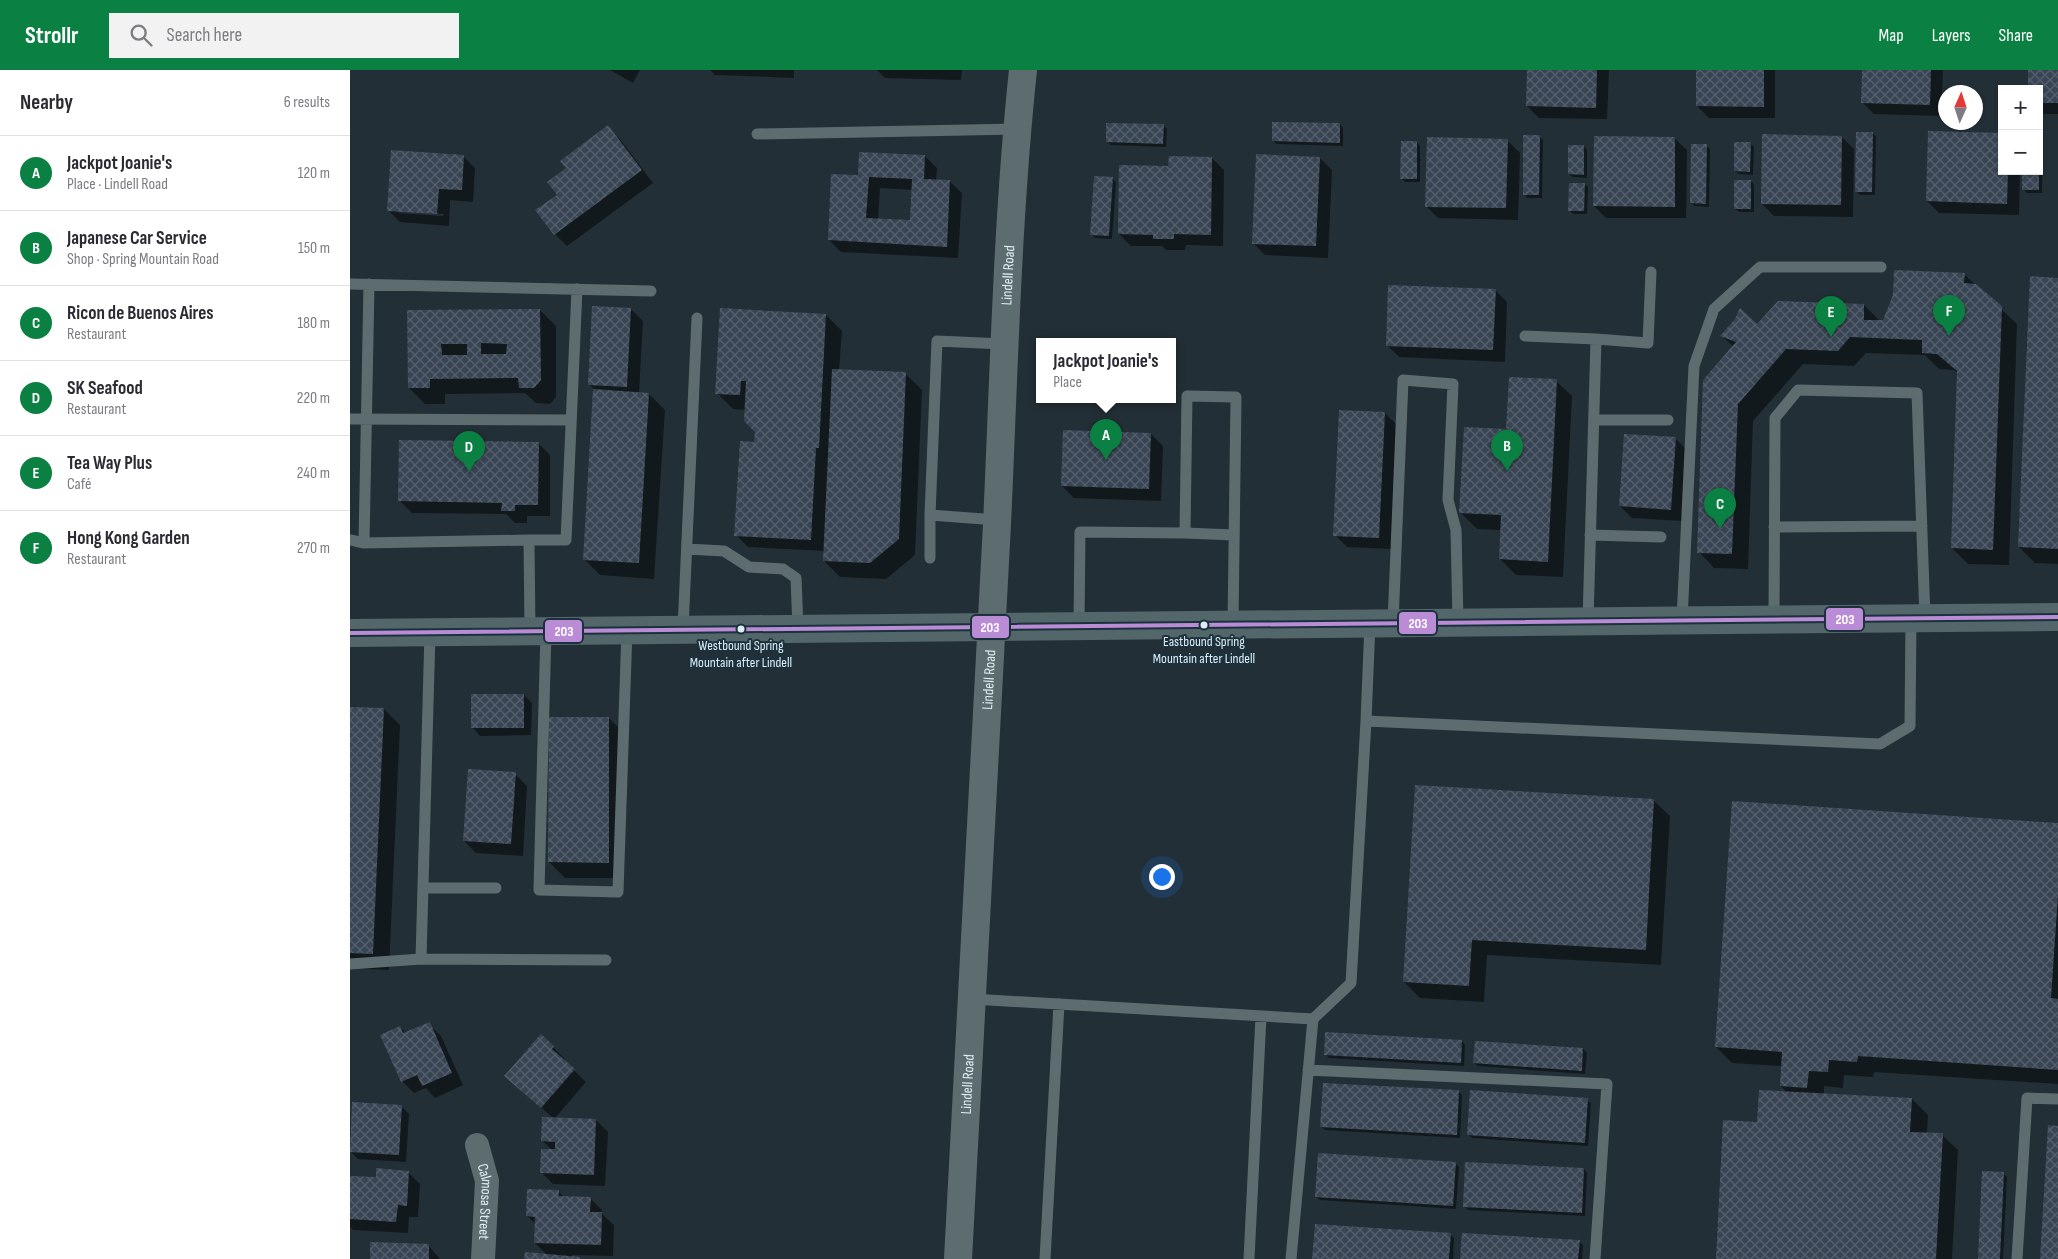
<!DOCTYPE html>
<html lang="en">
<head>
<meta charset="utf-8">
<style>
  :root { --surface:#fff; --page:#f2f2f3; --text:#2b2b33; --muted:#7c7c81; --line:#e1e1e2; --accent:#0b8043 }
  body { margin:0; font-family:"Sofia Sans Condensed",sans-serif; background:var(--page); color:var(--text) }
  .controls { position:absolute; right:15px; top:15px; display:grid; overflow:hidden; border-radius:0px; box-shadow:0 1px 4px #0004 }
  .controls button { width:45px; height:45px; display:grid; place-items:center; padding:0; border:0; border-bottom:1px solid var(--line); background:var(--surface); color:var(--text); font:25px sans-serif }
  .compass { position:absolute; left:1588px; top:15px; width:45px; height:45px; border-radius:50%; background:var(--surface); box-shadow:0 1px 4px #0004; rotate:3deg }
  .you { position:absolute; left:811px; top:806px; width:18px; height:18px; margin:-12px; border:4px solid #fff; border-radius:50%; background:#1a73e8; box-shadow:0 0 0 8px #1a73e833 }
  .badge { display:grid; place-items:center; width:32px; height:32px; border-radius:50%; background:var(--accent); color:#fff; font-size:16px; font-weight:700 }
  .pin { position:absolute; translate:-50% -41px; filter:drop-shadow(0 1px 2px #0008) }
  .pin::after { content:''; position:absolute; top:26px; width:18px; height:15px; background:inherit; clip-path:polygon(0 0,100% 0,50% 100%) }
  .popup { position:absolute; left:686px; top:268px; width:140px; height:65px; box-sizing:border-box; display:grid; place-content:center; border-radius:0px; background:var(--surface); filter:drop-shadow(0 1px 4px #0005); font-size:16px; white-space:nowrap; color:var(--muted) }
  .popup b { font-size:19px; color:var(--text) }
  .popup::after { content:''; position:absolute; left:50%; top:100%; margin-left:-10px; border:10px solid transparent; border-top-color:var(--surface) }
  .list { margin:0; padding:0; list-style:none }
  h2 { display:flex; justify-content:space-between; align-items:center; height:65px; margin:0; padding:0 20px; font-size:21px }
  h2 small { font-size:16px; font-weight:400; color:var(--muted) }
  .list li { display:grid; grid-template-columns:32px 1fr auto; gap:15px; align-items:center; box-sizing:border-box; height:75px; padding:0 20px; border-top:1px solid var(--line) }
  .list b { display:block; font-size:19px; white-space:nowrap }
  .list p { margin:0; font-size:16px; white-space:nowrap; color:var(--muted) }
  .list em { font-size:16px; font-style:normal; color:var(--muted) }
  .icon { flex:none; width:28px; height:28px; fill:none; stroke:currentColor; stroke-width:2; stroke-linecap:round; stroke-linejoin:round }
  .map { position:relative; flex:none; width:1708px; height:1189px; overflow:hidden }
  header { display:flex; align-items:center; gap:30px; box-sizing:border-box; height:70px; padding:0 25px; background:var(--accent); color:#fff }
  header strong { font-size:24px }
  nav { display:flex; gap:28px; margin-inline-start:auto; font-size:18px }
  .search { width:350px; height:45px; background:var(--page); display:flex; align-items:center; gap:12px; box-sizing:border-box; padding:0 18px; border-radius:0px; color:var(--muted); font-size:19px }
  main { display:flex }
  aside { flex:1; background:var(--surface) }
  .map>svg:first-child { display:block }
  .shadow { fill:#0007; fill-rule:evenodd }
  .building { fill:url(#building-cross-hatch); fill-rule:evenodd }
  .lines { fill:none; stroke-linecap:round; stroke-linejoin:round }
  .service { stroke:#5d6d6f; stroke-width:11 }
  .minor { stroke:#5d6d6f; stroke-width:24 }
  .tertiary { stroke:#5d6d6f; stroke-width:28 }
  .secondary { stroke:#536669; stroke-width:28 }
  .bus-1-casing { stroke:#1b323e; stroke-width:8 }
  .bus-1 { stroke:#ba8cd5; stroke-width:4 }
  .bus-dot { fill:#deecf4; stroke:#1b323e; stroke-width:2 }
  .labels { text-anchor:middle; stroke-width:4; stroke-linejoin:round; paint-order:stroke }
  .bus-label { font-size:14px; fill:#deecf4; stroke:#1b323e }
  .street-label { font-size:15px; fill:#deecf4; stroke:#1b323e }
  .line-badge { stroke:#1b323e; stroke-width:2 }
  .badge-label { font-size:14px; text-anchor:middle; font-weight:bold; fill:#fff }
</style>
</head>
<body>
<header>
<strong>Strollr</strong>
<div class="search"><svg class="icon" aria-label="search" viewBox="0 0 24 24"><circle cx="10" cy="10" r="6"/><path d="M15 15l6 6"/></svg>Search here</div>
<nav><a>Map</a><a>Layers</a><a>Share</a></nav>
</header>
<main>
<aside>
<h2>Nearby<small>6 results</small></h2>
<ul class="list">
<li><span class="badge">A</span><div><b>Jackpot Joanie's</b><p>Place · Lindell Road</p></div><em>120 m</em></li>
<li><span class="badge">B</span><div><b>Japanese Car Service</b><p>Shop · Spring Mountain Road</p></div><em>150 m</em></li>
<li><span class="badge">C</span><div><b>Ricon de Buenos Aires</b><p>Restaurant</p></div><em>180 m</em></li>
<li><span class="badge">D</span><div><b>SK Seafood</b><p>Restaurant</p></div><em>220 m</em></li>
<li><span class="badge">E</span><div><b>Tea Way Plus</b><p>Café</p></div><em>240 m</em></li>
<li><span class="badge">F</span><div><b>Hong Kong Garden</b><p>Restaurant</p></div><em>270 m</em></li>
</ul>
</aside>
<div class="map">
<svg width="1708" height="1189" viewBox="0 0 1708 1189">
  <defs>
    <pattern id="building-cross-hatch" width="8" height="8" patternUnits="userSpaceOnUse" patternTransform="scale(1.25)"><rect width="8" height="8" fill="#394554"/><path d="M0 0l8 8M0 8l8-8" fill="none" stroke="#55606d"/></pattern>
  </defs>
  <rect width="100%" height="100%" fill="#232f36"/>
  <path class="shadow" d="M260 0H290L283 13Z
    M360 0H444V8L365 5Z
    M527 0H612L611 10 535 8Z
    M1178 0H1259L1257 49 1189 48 1177 36Z
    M1347 0H1425V48H1359L1347 36Z
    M1513 0H1593L1591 46 1524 44 1512 32Z
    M1680 0H1708V44H1692L1689 42V19Z
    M990 54 993 58V76L927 74 923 71Z
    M813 55 817 59 816 77 761 75 757 72Z
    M258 57 270 69 303 113 217 176 205 164 187 140 208 125 218 99Z
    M1689 62 1693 66 1692 123H1677L1673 119 1674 101H1689Z
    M1523 63 1526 67 1525 125H1510L1506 121Z
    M1189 67 1193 70 1192 128H1177L1174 124Z
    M1492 67 1504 79 1503 147 1424 146 1412 134Z
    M1324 68 1337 80 1336 148H1256L1244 136Z
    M1158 71 1170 83 1168 150 1088 148 1076 136Z
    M1067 72 1070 76V112H1055L1051 108Z
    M1400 73 1404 77 1403 105 1389 104 1385 101Z
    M1234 76 1237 80V108L1223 107 1219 104Z
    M1357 76 1360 79 1359 137 1345 136 1341 133Z
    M113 86 125 98 123 132 100 130 99 156 50 152 38 140ZM49 141 94 144 93 146 49 143Z
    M575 86 587 98 586 111H599L612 123 608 188 491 182 479 170 509 107ZM530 118 563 120 561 152 528 150Z
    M862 88 874 100 873 176 836 175 835 180H816L812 176H781L769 164 820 98Z
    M970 88 982 100 978 188 915 185 903 173Z
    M1652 101H1670L1669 145 1589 143 1577 131Z
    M762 108 766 112 762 169 745 168 741 164Z
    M1401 111 1404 115V142H1389L1385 139Z
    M1235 114 1238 117 1237 144H1223L1219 140Z
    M1614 204 1667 254 1659 495 1618 494 1602 478 1608 303 1604 300 1589 299 1575 285 1516 283 1504 296 1453 294 1403 351 1398 499 1364 498 1349 482 1384 277 1372 266 1407 256 1514 235 1530 251H1534Z
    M1708 209V494L1685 493 1669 477Z
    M1145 220 1157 232 1155 292 1049 287 1037 275Z
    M281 239 293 251 289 323 299 324 315 340 304 509 250 505 234 489 245 320 239 314Z
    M190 240 206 256V327L200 334 186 333 175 323 95 324V334H75L59 318 58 241Z
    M476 245 492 261 489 301 556 304 572 320 565 485 536 509 490 507 474 491 475 481 398 477 386 465 405 373 406 362 396 340 383 339 367 323Z
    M1206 311 1222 326 1213 507 1166 505 1150 489 1152 460 1127 459 1111 443 1158 361Z
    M1035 343 1047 355 1041 479 997 477 985 465Z
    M801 364 813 376 811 431 724 428 712 416Z
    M1325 368 1337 380 1332 451 1282 448 1270 436Z
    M188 373 200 385V446H177V453H165L156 444 62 443 50 431Z
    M174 625 182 633 181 665 130 666 123 658Z
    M0 638 34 639 50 655 39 900 0 898Z
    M259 648 275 664 274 808H215L199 792Z
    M165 704 177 716 173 786 126 783 114 771Z
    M1304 731 1320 746 1311 895 1137 885 1134 932 1070 928 1054 912Z
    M1708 755V1014L1524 1002 1523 1007 1494 1005 1493 1018 1474 1016V1024L1562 1029 1578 1045 1577 1064 1592 1065 1608 1080 1602 1189H1367L1408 1053 1437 1023 1431 1016 1432 996 1382 993 1366 977Z
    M79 954 91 966 113 1015 85 1028 76 1018 64 1023 52 1011 50 957 56 963Z
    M1112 971 1115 975 1114 996 979 988 975 984Z
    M1126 972 1233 979 1237 983 1235 1004 1128 996 1124 993Z
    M203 977 215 989 214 991 236 1012 205 1048 246 1050 258 1062 255 1116 203 1114 191 1102 202 1080 193 1071 203 1048 156 1006Z
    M1109 1022 1112 1025 1110 1068 975 1060 972 1057Z
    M1237 1030 1241 1033 1238 1076 1122 1068 1119 1065Z
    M51 1036 59 1044 56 1092 8 1089 0 1081Z
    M1105 1093 1109 1097 1106 1139 970 1130 966 1127Z
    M1234 1099 1237 1103 1235 1146 1118 1140 1115 1137Z
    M58 1102 70 1114 68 1147H59L58 1163 3 1160 0 1157V1107L27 1108Z
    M1653 1103 1657 1107 1653 1189H1629Z
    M208 1121 215 1128H240L252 1140V1144L264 1155 263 1186 222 1185V1188L230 1189H175L198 1186 185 1173 186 1154 177 1146Z
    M1100 1164 1104 1168 1103 1189H963Z
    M1229 1171 1233 1175 1232 1189H1111Z
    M78 1175 90 1189H21Z"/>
  <path class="building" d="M1177 0H1247L1246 38 1176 36Z
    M1346 0H1414V37L1346 36Z
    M1512 0H1581L1580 35 1511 33Z
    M1678 0H1708V33H1689V19H1678Z
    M922 52 990 53V73L922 71Z
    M756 53 814 54 813 74 756 72Z
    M258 55 292 100 204 165 185 140 207 125 197 112 216 98 210 91Z
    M1578 61 1652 63V101H1658L1657 134 1576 131Z
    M1506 62H1523L1522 122H1505Z
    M1412 64 1492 66 1491 135 1411 134Z
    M1173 65H1190L1189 125H1173Z
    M1244 66 1325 67V137L1243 136Z
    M1077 67 1158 69 1156 138 1075 137Z
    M1051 71H1067V109H1050Z
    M1384 72H1401L1400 102 1384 101Z
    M1341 74H1357L1356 134 1340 133Z
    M1218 75H1234V105L1218 104Z
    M41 80 114 85 112 120 89 119 87 144 37 141Z
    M509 82 575 85 574 109 600 110 597 177 478 170 481 104 508 105ZM519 107 562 109 560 150 516 148Z
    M906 84 970 87 966 176 902 174Z
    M819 86 862 87 861 165 824 164V169H803V165L768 164 769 95 818 96Z
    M1672 101H1689V120H1672Z
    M744 106 763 107 759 166 740 165Z
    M1384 110H1401V139H1384Z
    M1219 113H1235L1234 141H1218Z
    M1544 200 1615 203 1614 213 1626 214 1652 236 1643 480 1601 478 1607 301 1587 284 1572 283V270L1500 267 1488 281 1436 279 1388 334 1382 484 1347 483 1353 310 1386 272 1370 266 1385 249 1390 238 1407 254 1428 231 1514 234V250H1533L1543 225Z
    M1680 206 1708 208V479L1668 477Z
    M1038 215 1146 219 1143 280 1036 276Z
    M242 236 281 238 277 317 238 315Z
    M370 238 476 244 469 378H466L461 470 384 466 390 371 404 372 405 362 394 351 396 311H391L390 325 365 324Z
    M190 239 191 310 184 318H169L168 308 80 309V318H58L57 240ZM131 273 157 274 156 284H131ZM91 274H117V285H92Z
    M482 299 556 302 549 469 520 493 473 491Z
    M1159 307 1207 309 1198 492 1149 489 1151 445 1109 443 1114 357 1156 359Z
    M243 319 299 323 289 493 233 490Z
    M989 340 1035 342 1029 468 983 466Z
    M713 360 801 363 799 419 711 416Z
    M1274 364 1326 367 1321 440 1269 436Z
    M49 370 189 372 188 435H165V441H151L152 433 48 431Z
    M121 624H174V658H121Z
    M0 637 34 638 23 884 0 883Z
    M199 647H259V793L198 792Z
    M118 699 166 702 161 774 113 771Z
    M1065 715 1304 729 1296 880 1122 870 1119 916 1053 912Z
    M1382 731 1708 753V825L1701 928 1708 929V1000L1508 986 1507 992 1479 990 1478 1002 1459 1001 1457 1018 1430 1016 1432 982 1365 977Z
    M80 952 102 1003 72 1016 67 1005 51 1012 30 965 50 956 53 963Z
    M975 962 1112 970 1111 993 974 985Z
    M191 964 204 976 202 979 225 999 191 1038 154 1006Z
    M1125 971 1233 978 1232 1001 1123 993Z
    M973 1013 1109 1020 1107 1065 970 1057Z
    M1120 1020 1238 1028 1235 1073 1117 1065Z
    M1409 1020 1562 1028 1560 1062 1593 1063 1586 1189H1366L1373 1050 1407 1052Z
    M2 1032 52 1035 49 1085 0 1082Z
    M192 1047 246 1049 244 1105 190 1103 191 1079H205V1072L191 1071Z
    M1698 1055 1708 1056V1189H1690Z
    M968 1083 1106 1092 1103 1136 965 1127Z
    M1115 1092 1234 1098 1232 1143 1113 1137Z
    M26 1098 59 1101 57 1136 48 1135 46 1152 0 1149V1106L26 1107Z
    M1632 1101 1654 1102 1650 1189H1628Z
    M177 1119 209 1120V1126L241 1127 240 1142H252L251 1175 184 1173 185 1147 176 1146Z
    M965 1154 1101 1163 1099 1189H962Z
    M1112 1163 1230 1170 1228 1189H1110Z
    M20 1172 79 1174V1189H20Z
    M175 1182 230 1187V1189H174Z"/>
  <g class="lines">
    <path class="service" d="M407 64 667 59
      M0 214 301 221
      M1175 266 1246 269 1238 551
      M1246 269 1298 273 1301 202
      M0 349 221 350
      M1244 350H1318
      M580 445 647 450
      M1424 457 1572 456
      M835 463 884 465
      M1240 465 1311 467
      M0 470 14 473 19 214
      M14 473 179 470
      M337 479 374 481 399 497 433 499 446 508 448 558
      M580 488V445L587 271 653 274
      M1424 549 1425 348 1448 320 1567 323 1575 548
      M1332 550 1344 296 1364 239 1410 197H1531
      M1020 553 1016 651 1530 674 1560 656 1561 548
      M1043 553 1053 310 1103 314 1098 430 1106 460 1108 552
      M729 555 730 462 835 463 837 326 886 327 883 554
      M333 559 347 248
      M180 561 179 470H216L227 219
      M196 561 189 820 268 822 277 560
      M80 562 71 889 256 890
      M73 818H146
      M0 894 71 889
      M622 929 963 949 1001 913 1016 651
      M958 1000 1257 1014 1245 1189
      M695 1189 709 934
      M899 1189 911 946
      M941 1189 963 949
      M1667 1189 1677 1028 1708 1029"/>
    <path class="minor" id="s1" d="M127 1075 137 1111 133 1189"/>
    <path class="tertiary" id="s2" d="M608 1189C621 944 634 699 647 454 654 303 657 151 673 0"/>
    <path class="secondary" d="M0 563 1708 547"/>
    <g class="bus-1-casing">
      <path id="bus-1" d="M0 563 1708 547"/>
    </g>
    <use href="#bus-1" class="bus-1"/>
  </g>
  <g class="bus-dot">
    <circle cx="854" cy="555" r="4.5"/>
    <circle cx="391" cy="559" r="4.5"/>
  </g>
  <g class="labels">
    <g class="bus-label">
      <text x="854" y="576">Eastbound Spring<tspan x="854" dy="17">Mountain after Lindell</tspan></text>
      <text x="391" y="580">Westbound Spring<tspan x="391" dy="17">Mountain after Lindell</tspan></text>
    </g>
    <g class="street-label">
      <text dy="5" stroke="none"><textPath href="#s2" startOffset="985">Lindell Road</textPath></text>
      <text dy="5" stroke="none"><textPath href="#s2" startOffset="580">Lindell Road</textPath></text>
      <text dy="5" stroke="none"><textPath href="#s2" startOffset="175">Lindell Road</textPath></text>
      <text dy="5" stroke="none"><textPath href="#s1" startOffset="58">Calmosa Street</textPath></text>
    </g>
  </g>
  <g class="line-badge">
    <rect x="1475" y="537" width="39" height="24" rx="5" fill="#ba8cd5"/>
    <rect x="1048" y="541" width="39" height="24" rx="5" fill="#ba8cd5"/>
    <rect x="621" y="545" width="39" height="24" rx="5" fill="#ba8cd5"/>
    <rect x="194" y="549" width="39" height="24" rx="5" fill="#ba8cd5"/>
  </g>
  <g class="badge-label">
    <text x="1495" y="554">203</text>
    <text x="1068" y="558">203</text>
    <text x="640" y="562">203</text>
    <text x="214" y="566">203</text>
  </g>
</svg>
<div class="controls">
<button>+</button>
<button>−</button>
</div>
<svg class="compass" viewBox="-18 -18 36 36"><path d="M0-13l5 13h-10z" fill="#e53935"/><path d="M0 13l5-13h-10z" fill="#7c7c81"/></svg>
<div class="you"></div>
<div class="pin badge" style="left:756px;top:390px">A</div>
<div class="popup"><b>Jackpot Joanie's</b>Place</div>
<div class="pin badge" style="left:1157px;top:401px">B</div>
<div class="pin badge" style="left:1370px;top:459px">C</div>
<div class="pin badge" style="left:119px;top:402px">D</div>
<div class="pin badge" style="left:1481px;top:267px">E</div>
<div class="pin badge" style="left:1599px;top:266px">F</div>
</div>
</main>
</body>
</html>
